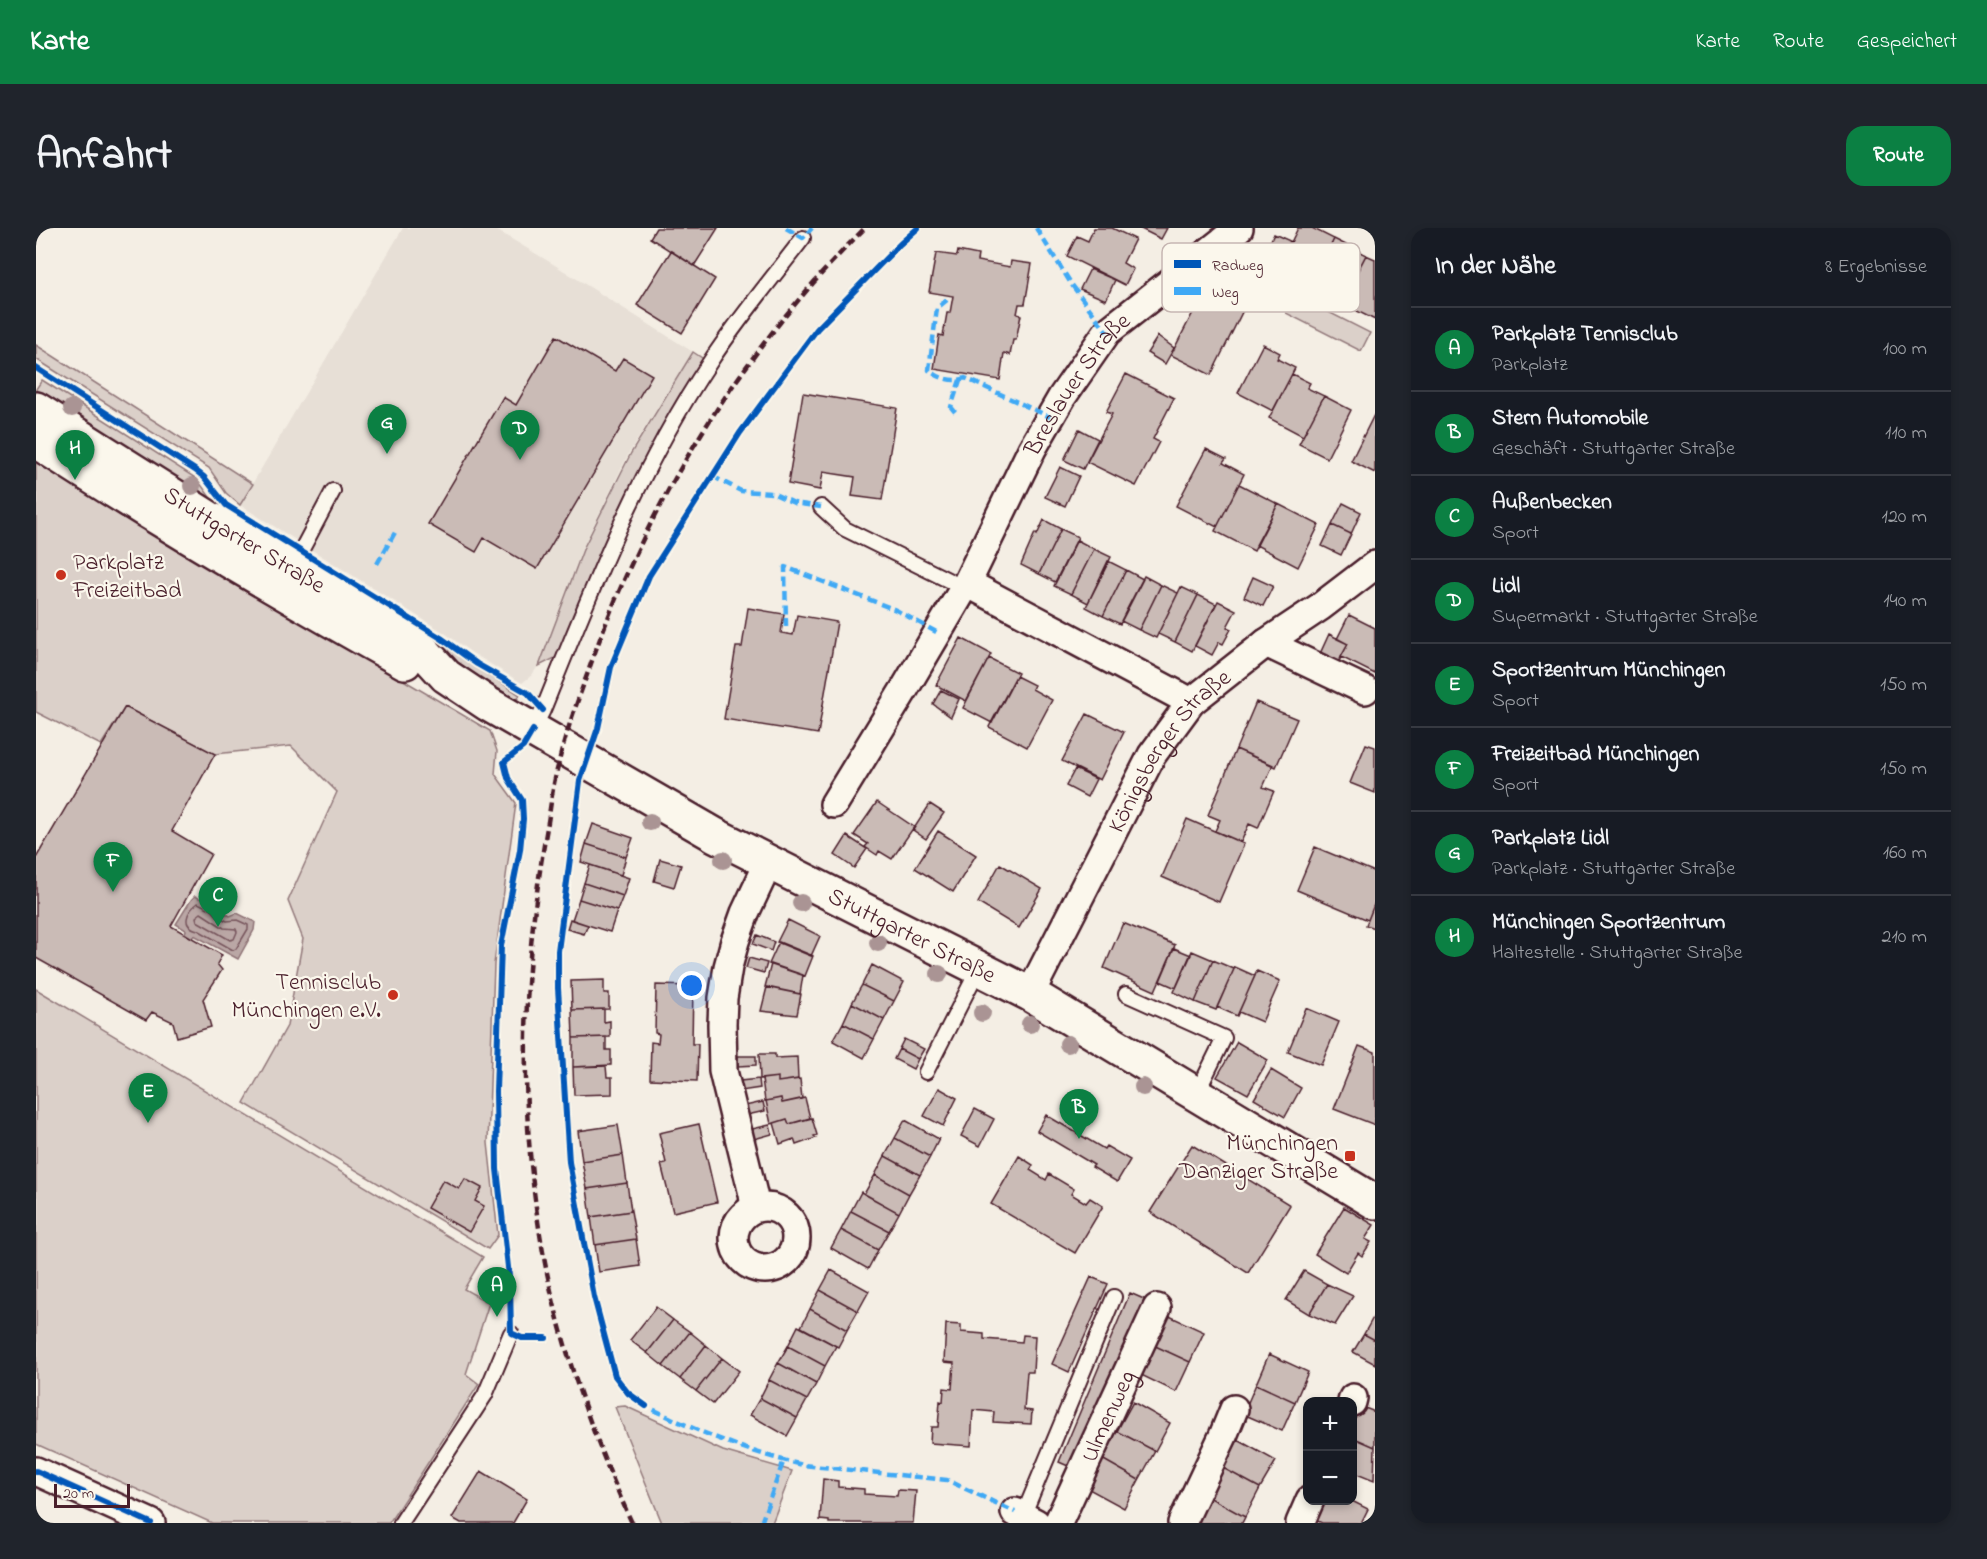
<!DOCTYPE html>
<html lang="de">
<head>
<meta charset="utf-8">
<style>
  :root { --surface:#171b24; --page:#20242c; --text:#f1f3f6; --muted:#9ea1a6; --line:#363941; --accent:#0b8043 }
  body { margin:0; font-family:"Indie Flower",sans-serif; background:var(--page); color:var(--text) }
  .controls { position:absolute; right:18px; bottom:18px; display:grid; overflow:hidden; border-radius:12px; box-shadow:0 3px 9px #0003 }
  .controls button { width:54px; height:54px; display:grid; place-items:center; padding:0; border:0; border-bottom:2px solid var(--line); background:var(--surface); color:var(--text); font:30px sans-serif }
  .scale { position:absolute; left:18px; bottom:15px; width:76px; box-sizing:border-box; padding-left:6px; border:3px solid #4a1f2b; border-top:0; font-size:16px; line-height:21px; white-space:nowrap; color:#4a1f2b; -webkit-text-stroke:4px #fbf7ec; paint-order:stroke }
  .you { position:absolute; left:656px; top:758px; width:21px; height:21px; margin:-15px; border:4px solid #fff; border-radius:50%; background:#1a73e8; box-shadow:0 0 0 9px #1a73e833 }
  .badge { display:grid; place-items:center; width:39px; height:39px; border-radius:50%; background:var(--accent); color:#fff; font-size:20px; font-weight:700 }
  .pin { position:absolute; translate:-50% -50px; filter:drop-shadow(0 2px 3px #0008) }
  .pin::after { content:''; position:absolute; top:32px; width:21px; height:18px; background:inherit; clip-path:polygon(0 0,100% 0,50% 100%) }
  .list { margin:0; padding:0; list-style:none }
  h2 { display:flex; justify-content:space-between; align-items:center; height:78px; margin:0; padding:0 24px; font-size:26px }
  h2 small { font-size:20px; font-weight:400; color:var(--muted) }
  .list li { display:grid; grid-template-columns:39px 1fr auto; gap:18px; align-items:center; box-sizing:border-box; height:84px; padding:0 24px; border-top:2px solid var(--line) }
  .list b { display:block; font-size:22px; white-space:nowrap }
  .list p { margin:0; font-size:20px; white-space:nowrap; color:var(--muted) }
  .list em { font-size:20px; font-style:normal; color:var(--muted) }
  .map { position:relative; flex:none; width:1339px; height:1295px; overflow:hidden; border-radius:18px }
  header { display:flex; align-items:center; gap:36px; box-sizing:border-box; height:84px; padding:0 30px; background:var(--accent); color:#fff }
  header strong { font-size:28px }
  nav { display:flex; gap:33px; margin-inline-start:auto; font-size:21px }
  .intro { display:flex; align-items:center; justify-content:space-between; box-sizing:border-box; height:144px; padding:0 36px }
  h1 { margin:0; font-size:42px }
  .button { padding:15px 27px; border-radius:18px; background:var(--accent); color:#fff; font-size:21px; font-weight:700 }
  main { display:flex; gap:36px; padding:0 36px }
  aside { flex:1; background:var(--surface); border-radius:18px; box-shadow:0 3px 9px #0003 }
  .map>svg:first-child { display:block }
  .built { fill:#e7dfd6 }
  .green { fill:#dbd0c9; stroke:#92787a; stroke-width:1.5 }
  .water { fill:#baa7a5; stroke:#8d7174; stroke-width:1.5 }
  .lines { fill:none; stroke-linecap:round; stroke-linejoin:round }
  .shore { stroke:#77555c; stroke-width:1.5 }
  .building { fill:#cabbb6; stroke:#4a1f2b; stroke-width:1.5 }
  .lane-casing { stroke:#4a1f2b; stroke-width:18 }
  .street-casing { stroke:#4a1f2b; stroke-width:32 }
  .secondary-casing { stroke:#4a1f2b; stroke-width:38 }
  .lane { stroke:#fbf7ec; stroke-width:14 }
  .street { stroke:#fbf7ec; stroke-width:27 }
  .secondary { stroke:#fbf7ec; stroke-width:33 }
  .rail { stroke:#4a1f2b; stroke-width:4.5; stroke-dasharray:9 4.5; stroke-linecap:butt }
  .quiet { stroke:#3fa9f5; stroke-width:4.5; stroke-dasharray:9 4.5; stroke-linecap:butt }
  .cycleway-casing { stroke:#fbf7ec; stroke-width:10 }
  .cycleway { stroke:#0057b8; stroke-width:6 }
  .tree { fill:#aa9494 }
  .poi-dot { fill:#c8321e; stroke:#fbf7ec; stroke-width:2 }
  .labels { text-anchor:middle; stroke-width:4.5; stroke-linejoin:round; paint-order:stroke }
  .street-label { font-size:24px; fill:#4a1f2b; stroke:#fbf7ec }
  .poi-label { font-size:24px; fill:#4a1f2b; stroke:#fbf7ec; text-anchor:end }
  .key { fill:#fbf7ec; stroke:#c6b6b2; stroke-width:1.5 }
  .key-label { font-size:16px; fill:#4a1f2b }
</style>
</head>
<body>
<header>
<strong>Karte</strong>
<nav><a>Karte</a><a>Route</a><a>Gespeichert</a></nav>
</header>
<div class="intro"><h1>Anfahrt</h1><a class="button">Route</a></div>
<main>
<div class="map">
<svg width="1339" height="1295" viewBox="0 0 1339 1295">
  <rect width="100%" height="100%" fill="#f4eee4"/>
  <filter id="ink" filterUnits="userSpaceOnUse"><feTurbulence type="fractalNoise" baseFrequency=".0167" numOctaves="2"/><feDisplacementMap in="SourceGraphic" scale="12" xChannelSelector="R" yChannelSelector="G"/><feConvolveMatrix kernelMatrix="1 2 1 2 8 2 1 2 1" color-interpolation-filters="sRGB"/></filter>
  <g filter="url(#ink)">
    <path class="built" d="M367 0H457L517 36 657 124 593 225 547 319 502 438 496 447 486 455 435 424 409 405 204 277Z"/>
    <path class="green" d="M1259 67 1334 105 1325 123 1250 85Z
      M0 117 217 256 204 277 190 265 173 240 0 131Z
      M657 124 669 132 624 205 596 257 521 429 503 438 548 319 595 225Z
      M6 152 161 251 176 272 212 296 0 167V161Z
      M0 231 279 400 454 503 461 523 459 546 480 575 458 736 452 915 462 1007 452 1021 208 875 251 798 267 711 252 673 301 564 255 518 179 526 89 479 65 517 0 484Z
      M390 406 484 467 482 470 479 471 415 433Z
      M0 761 447 1029 428 1061 453 1075 430 1146 443 1156 353 1295H176L0 1216Z
      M589 1178 687 1223 756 1243 736 1295H626L579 1179Z"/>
    <path class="water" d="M159 668 175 676 180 668 188 673 183 682 194 688 201 685 219 694 218 702 202 731 158 707 156 710 149 705 150 702 140 696 155 672Z"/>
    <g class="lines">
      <path class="shore" d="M162 675 176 682 181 688 191 693 201 692 212 697V701L200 721 197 722 162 702C144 698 151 683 162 675Z
        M165 685 188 700 200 701 201 704 198 711 194 712 161 693 160 689Z"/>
    </g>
    <path class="building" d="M620 0H682L658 38 614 10Z
      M1058 0H1076L1099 11 1087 35 1097 41 1089 57 1031 28 1041 8 1052 13Z
      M1103 0H1131L1125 11Z
      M1262 0H1276L1298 11 1274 60 1241 43Z
      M1238 6 1254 13 1239 43 1224 35Z
      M1298 11 1330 27 1305 75 1274 60Z
      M635 23 679 51 646 105 601 77Z
      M922 23 942 27 941 33 974 39 975 33 996 36 989 76H983L981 86 985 87 980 112H977L974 127 968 125 964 152 898 141 903 107 907 108 911 85H914L917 68 893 64 900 25 921 28Z
      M1330 27 1339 31V92L1305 75Z
      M1054 41 1079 52 1070 72 1044 61Z
      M1175 50 1214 68 1175 147 1135 127Z
      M520 108 579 143 587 130 616 147 501 341 448 310 440 324 392 296 467 169 480 177Z
      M1122 108 1138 120 1129 136 1111 125Z
      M1227 116 1244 125 1241 131 1259 140 1237 183 1202 165Z
      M1090 146 1138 170 1117 211 1123 214 1100 258 1051 234 1076 186 1070 184Z
      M1256 146 1274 155 1271 160 1288 168 1267 208 1233 190Z
      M767 165 861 180 846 272 816 268 819 249 787 244 784 262 752 256Z
      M1288 168 1315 182 1291 230 1263 216Z
      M1338 187H1339V245L1315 233Z
      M1043 201 1062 211 1047 241 1028 232Z
      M1170 221 1190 231 1187 235 1208 246 1181 299 1140 278Z
      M1024 239 1043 248 1029 278 1009 269Z
      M1203 256 1242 276 1218 323 1179 303Z
      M1307 275 1325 284 1315 306 1296 297Z
      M1242 276 1283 297 1262 339 1220 317Z
      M1008 292 1025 301 1003 346 985 337 999 305 1001 307Z
      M1296 297 1315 306 1305 327 1286 318Z
      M1025 301 1042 309 1019 354 1003 346Z
      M1041 312 1058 321 1035 366 1018 358Z
      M1058 321 1075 329 1052 375 1035 366Z
      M1072 333 1090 342 1067 388 1050 379Z
      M1090 342 1107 351 1084 396 1067 388Z
      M1108 348 1125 357 1103 402 1085 393Z
      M1217 349 1237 358 1227 378 1208 369Z
      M1125 357 1142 365 1120 410 1103 402Z
      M1145 359 1162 367 1139 414 1122 406Z
      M1162 367 1180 376 1156 423 1139 414Z
      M1182 373 1200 382 1191 399 1195 401 1187 416 1183 414 1176 427 1159 418Z
      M712 380 748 386 745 405 757 407 761 387 801 394 782 506 688 491 700 419H706Z
      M1313 387 1339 400V446L1305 429 1312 416 1301 411Z
      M1293 406 1312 416 1301 437 1283 428Z
      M925 410 955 426 930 473 900 457Z
      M953 430 982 445 956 495 927 480Z
      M980 448 998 457 996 461 1016 472 991 519 953 499Z
      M905 462 923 471 915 489 897 476Z
      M1220 474 1261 491 1240 539 1200 521Z
      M89 479 179 526 136 603 175 626 135 698 186 727 181 736 186 742 167 771 175 799 141 809 137 794 116 784 110 792 0 730V630Z
      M1051 486 1088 504 1064 552 1026 533Z
      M1330 516 1339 519V565L1314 555Z
      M1200 521 1237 537 1227 559 1238 563 1222 600 1213 596 1205 614 1179 603 1184 592 1172 587Z
      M1039 541 1060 551 1051 569 1030 558Z
      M841 574 878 599 856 631 843 623 841 627 829 619 832 616 818 607Z
      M894 576 908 585 890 611 877 602Z
      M1151 591 1208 616 1183 674 1126 649Z
      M557 596 597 610 590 629 550 616Z
      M902 603 940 627 917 664 879 640Z
      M811 608 831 621 818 640 799 627Z
      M550 616 590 629 585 647 545 634Z
      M1279 619 1339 644V674L1332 692 1261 662Z
      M624 631 645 637 638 659 618 653Z
      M964 636 1006 661 983 700 942 675Z
      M554 637 593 650 587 668 548 655Z
      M548 655 587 668 581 683 543 671Z
      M543 671 581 683 574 704 536 692Z
      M1339 674V700L1330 697Z
      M534 691 552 697 548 706 531 701Z
      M752 692 784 708 775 728 741 714Z
      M1087 695 1139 717 1119 763 1068 740Z
      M721 707 738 714 735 723 717 716Z
      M743 714 777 728 769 748 733 736Z
      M1138 720 1155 727 1140 760 1124 753Z
      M1156 723 1177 732 1159 774 1138 764Z
      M713 730 731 735 728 745 710 740Z
      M1177 732 1198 741 1180 782 1159 774Z
      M735 736 767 747 764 766 729 759Z
      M836 737 868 754 858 773 826 757Z
      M1199 739 1219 748 1201 788 1181 779Z
      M1221 743 1244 753 1226 794 1203 784Z
      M568 752V765H573V781L536 782 535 753Z
      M620 757 657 758 656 816H662L661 853 614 851 615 814 622 815 623 806 619 805Z
      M826 757 858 773 848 792 816 775Z
      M731 759 765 766 761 787 725 783Z
      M816 775 848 792 838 811 807 795Z
      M1270 780 1303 794 1285 837 1252 824Z
      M568 781V794L574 793V809L537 810 536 782Z
      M807 795 838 811 828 830 797 813Z
      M570 809V822H575V837L537 839V810Z
      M868 811 888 821 882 831 863 821Z
      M1201 814 1232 832 1212 866 1181 849Z
      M1323 818 1339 824V897L1298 881Z
      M863 821 882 831 877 841 858 831Z
      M723 826H739V830L761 829 762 851 742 854V849L724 851Z
      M702 828H720V837L702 838Z
      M570 838 571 849H576V866L538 867 537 839Z
      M1235 842 1265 860 1249 889 1218 871Z
      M742 849V854L764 851 766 871 746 875 745 870 729 873 726 851Z
      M723 851 724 860 705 863 704 853Z
      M903 860 921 870 907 898 888 888Z
      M745 870 746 875 769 870 774 890 753 896 751 891 735 896 730 873Z
      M727 874 729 883 711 887 709 878Z
      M939 881 958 891 944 918 925 908Z
      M1010 887 1068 921 1070 918 1094 932 1081 954 1056 939 1058 937 1001 903Z
      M776 890 781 907 778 908 780 910 760 917 758 911 744 916 738 895 751 891 753 896Z
      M869 892 903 911 894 929 859 910Z
      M663 896 681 974 637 984 625 936 630 935 623 905Z
      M582 897 587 927 546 933 542 903Z
      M734 897 736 906 718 911 716 901Z
      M859 910 894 929 884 947 849 928Z
      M1156 917 1254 977 1212 1045 1114 984Z
      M587 927 591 955 551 961 546 933Z
      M849 928 884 947 873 966 839 947Z
      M983 928 997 937 994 942 1010 952 1013 946 1038 961 1035 966 1050 975 1054 970 1067 978 1039 1025 955 976Z
      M839 947 873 966 863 985 828 966Z
      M429 951 446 960 439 973 448 978 433 1004 391 980 407 952 423 961Z
      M591 955 595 983 555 989 551 961Z
      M825 964 863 985 853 1003 815 983Z
      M1308 979 1338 997 1329 1011 1335 1014 1326 1028 1322 1025 1310 1045 1279 1026Z
      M595 983 600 1011 559 1017 555 989Z
      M815 983 853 1003 842 1022 805 1002Z
      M805 1002 842 1022 832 1041 795 1020Z
      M600 1011 604 1038 563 1044 559 1017Z
      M795 1042 833 1063 822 1083 784 1062Z
      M1268 1043 1291 1056 1273 1086 1250 1072Z
      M1055 1049 1072 1056 1033 1144 1016 1136Z
      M1291 1056 1317 1068 1299 1097 1273 1086Z
      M784 1062 822 1083 811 1102 774 1081Z
      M1094 1065 1110 1072 1039 1241 1023 1234Z
      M620 1079 637 1092 611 1125 594 1112Z
      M774 1081 811 1102 802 1119 765 1099Z
      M1129 1086 1168 1104 1154 1134 1115 1116Z
      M1339 1086V1112L1328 1106Z
      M637 1092 654 1104 627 1138 611 1125Z
      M910 1096 925 1097V1104L948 1106V1111L986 1114 987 1107 999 1108 997 1144H991L988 1182 996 1183 995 1196 957 1194 958 1184 937 1182 935 1218 894 1215 895 1199H902L904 1173 907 1174 908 1160 916 1161 918 1135 908 1134Z
      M762 1098 800 1118 789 1138 752 1118Z
      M654 1104 670 1117 644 1151 627 1138Z
      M1328 1106 1339 1112V1136L1317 1124Z
      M1115 1116 1154 1134 1140 1164 1101 1145Z
      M670 1117 686 1130 660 1163 644 1151Z
      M752 1118 789 1138 780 1156 742 1135Z
      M1233 1126 1272 1144 1259 1174 1220 1156Z
      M686 1130 703 1143 677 1176 660 1163Z
      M742 1135 780 1156 771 1172 733 1152Z
      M733 1152 771 1172 761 1190 724 1170Z
      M1220 1156 1259 1174 1246 1203 1207 1186Z
      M724 1170 761 1190 751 1208 714 1187Z
      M1097 1174 1134 1195 1119 1223 1081 1203Z
      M1324 1178 1339 1184V1219L1316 1209V1196Z
      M1081 1203 1119 1223 1103 1252 1066 1231Z
      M1316 1209 1339 1219 1338 1253 1316 1244Z
      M1202 1212 1240 1233 1224 1260 1187 1240Z
      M1066 1231 1103 1252 1088 1280 1051 1260Z
      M1187 1240 1224 1260 1209 1289 1171 1268Z
      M445 1243 491 1271 477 1295H425L416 1290Z
      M787 1251 802 1253V1259L828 1261V1266L861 1268 862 1262 880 1263 877 1295H793V1293L784 1292Z
      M1171 1268 1209 1289 1206 1295H1157Z
      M1288 1272H1314L1332 1281 1325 1295H1286L1279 1292Z"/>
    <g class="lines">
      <g class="lane-casing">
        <path id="lane" d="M785 279 809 301 928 360
          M252 338 265 323 297 263
          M497 502 507 482C555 363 602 242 674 134 702 91 736 51 767 10
          M1090 766 1188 810 1160 867
          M890 844 943 740
          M987 1288 1078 1069
          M365 1295 449 1167 475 1105"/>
      </g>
      <g class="street-casing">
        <g id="street">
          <path d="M1230 415 1329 462"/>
          <path id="s1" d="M1155 474 931 355 996 221 1026 169 1071 104 1203 0"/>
          <path d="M798 576 869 460 931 355"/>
          <path id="s2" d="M994 766 1116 527 1155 474 1230 415 1284 379 1339 337"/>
          <circle cx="729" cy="1010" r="31"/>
          <path d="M719 980 717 966 687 843 686 796 687 770 692 739 699 713 709 685 733 634"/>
          <path d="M1316 1174 1317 1170"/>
          <path d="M0 1243 115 1295"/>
          <path d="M979 1284 1000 1295"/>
          <path id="s3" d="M1022 1295 1121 1080"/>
          <path d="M1146 1295 1187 1208 1198 1181"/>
          <path d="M1264 1295 1274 1272"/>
        </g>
      </g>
      <g class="secondary-casing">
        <g id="secondary">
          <path id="s4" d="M0 181 187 299 317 376 389 425 410 448 452 476 679 607 994 766 1339 974"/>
          <path d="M0 213C120 291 244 364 369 434"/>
        </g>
      </g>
      <use href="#lane" class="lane"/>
      <use href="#street" class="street"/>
      <use href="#secondary" class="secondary"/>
      <path class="rail" d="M596 1295C558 1212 527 1125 509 1035 481 885 485 743 512 594 515 575 517 556 522 538 529 506 541 475 552 444 609 278 704 124 829 0"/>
      <path class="quiet" d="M750 0 767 10 776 0
        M1000 0 1036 57 1071 104
        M911 72 901 80 893 142C902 150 917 155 929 150L1014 189
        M919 184 915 179 924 152
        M676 248 705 263 736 265 758 275 785 279
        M341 336 361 301
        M750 399 749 339 860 382 902 405
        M606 1175C616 1182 628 1186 639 1192 680 1211 723 1227 767 1237L911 1252 979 1284
        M725 1295 748 1232"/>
      <g class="cycleway-casing">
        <path id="cycleway" d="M0 140 159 242 168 249 190 277 405 410 441 436 492 465 507 482
          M497 502 487 519 468 534 472 550 486 572 487 591 484 622 465 718 460 863 461 941 474 1057 475 1105 486 1110H510
          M610 1178 592 1165 579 1148 558 1069 533 934 522 760V723L544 553 562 500 575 439 613 348 704 205 781 101 864 16 882 0
          M0 1243 115 1295"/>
      </g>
      <use href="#cycleway" class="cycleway"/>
    </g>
    <g class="tree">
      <circle cx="36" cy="180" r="9"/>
      <circle cx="156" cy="258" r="9"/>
      <circle cx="614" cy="594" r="9"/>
      <circle cx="687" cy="632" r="9"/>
      <circle cx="765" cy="675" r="9"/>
      <circle cx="842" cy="715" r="9"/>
      <circle cx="903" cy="746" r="9"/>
      <circle cx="946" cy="785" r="9"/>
      <circle cx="994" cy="796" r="9"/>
      <circle cx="1032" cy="816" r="9"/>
      <circle cx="1107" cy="859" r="9"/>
    </g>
  </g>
  <g class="poi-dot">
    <circle cx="25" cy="347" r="6"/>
    <circle cx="357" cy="767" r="6"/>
    <rect x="1308" y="922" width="12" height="12" rx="3"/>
  </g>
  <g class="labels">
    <g class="street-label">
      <text dy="8" stroke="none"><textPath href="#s1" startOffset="482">Breslauer Straße</textPath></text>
      <text dy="8" stroke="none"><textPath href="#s4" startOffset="246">Stuttgarter Straße</textPath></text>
      <text dy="8" stroke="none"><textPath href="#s2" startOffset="282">Königsberger Straße</textPath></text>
      <text dy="8" stroke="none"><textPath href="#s4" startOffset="1024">Stuttgarter Straße</textPath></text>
      <text dy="8" stroke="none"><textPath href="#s3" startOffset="118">Ulmenweg</textPath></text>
    </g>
    <g class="poi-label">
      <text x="37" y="341" text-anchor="start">Parkplatz<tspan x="37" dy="28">Freizeitbad</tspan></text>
      <text x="345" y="761">Tennisclub<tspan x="345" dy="28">Münchingen e.V.</tspan></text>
      <text x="1302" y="922">Münchingen<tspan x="1302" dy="28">Danziger Straße</tspan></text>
    </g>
  </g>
  <rect x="1126" y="15" width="198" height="69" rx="9" class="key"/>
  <rect x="1138" y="32" width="27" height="8" fill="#0057b8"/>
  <rect x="1138" y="59" width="27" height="8" fill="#3fa9f5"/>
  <g class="key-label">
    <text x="1176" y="42">Radweg</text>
    <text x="1176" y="69">Weg</text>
  </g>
</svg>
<div class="controls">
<button>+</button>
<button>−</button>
</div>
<div class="scale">20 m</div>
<div class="you"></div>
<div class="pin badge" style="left:461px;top:1089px">A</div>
<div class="pin badge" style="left:1043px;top:911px">B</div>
<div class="pin badge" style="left:182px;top:699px">C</div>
<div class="pin badge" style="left:484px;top:232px">D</div>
<div class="pin badge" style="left:112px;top:895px">E</div>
<div class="pin badge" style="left:77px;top:664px">F</div>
<div class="pin badge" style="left:351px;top:226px">G</div>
<div class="pin badge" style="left:39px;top:252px">H</div>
</div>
<aside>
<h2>In der Nähe<small>8 Ergebnisse</small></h2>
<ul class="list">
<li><span class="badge">A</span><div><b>Parkplatz Tennisclub</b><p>Parkplatz</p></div><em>100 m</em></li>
<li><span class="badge">B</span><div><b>Stern Automobile</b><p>Geschäft · Stuttgarter Straße</p></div><em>110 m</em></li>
<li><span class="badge">C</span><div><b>Außenbecken</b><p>Sport</p></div><em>120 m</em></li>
<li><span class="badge">D</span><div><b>Lidl</b><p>Supermarkt · Stuttgarter Straße</p></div><em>140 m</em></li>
<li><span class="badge">E</span><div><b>Sportzentrum Münchingen</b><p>Sport</p></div><em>150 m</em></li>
<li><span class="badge">F</span><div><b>Freizeitbad Münchingen</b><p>Sport</p></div><em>150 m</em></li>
<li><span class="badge">G</span><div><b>Parkplatz Lidl</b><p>Parkplatz · Stuttgarter Straße</p></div><em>160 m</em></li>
<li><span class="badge">H</span><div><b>Münchingen Sportzentrum</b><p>Haltestelle · Stuttgarter Straße</p></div><em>210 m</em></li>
</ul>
</aside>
</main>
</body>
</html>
